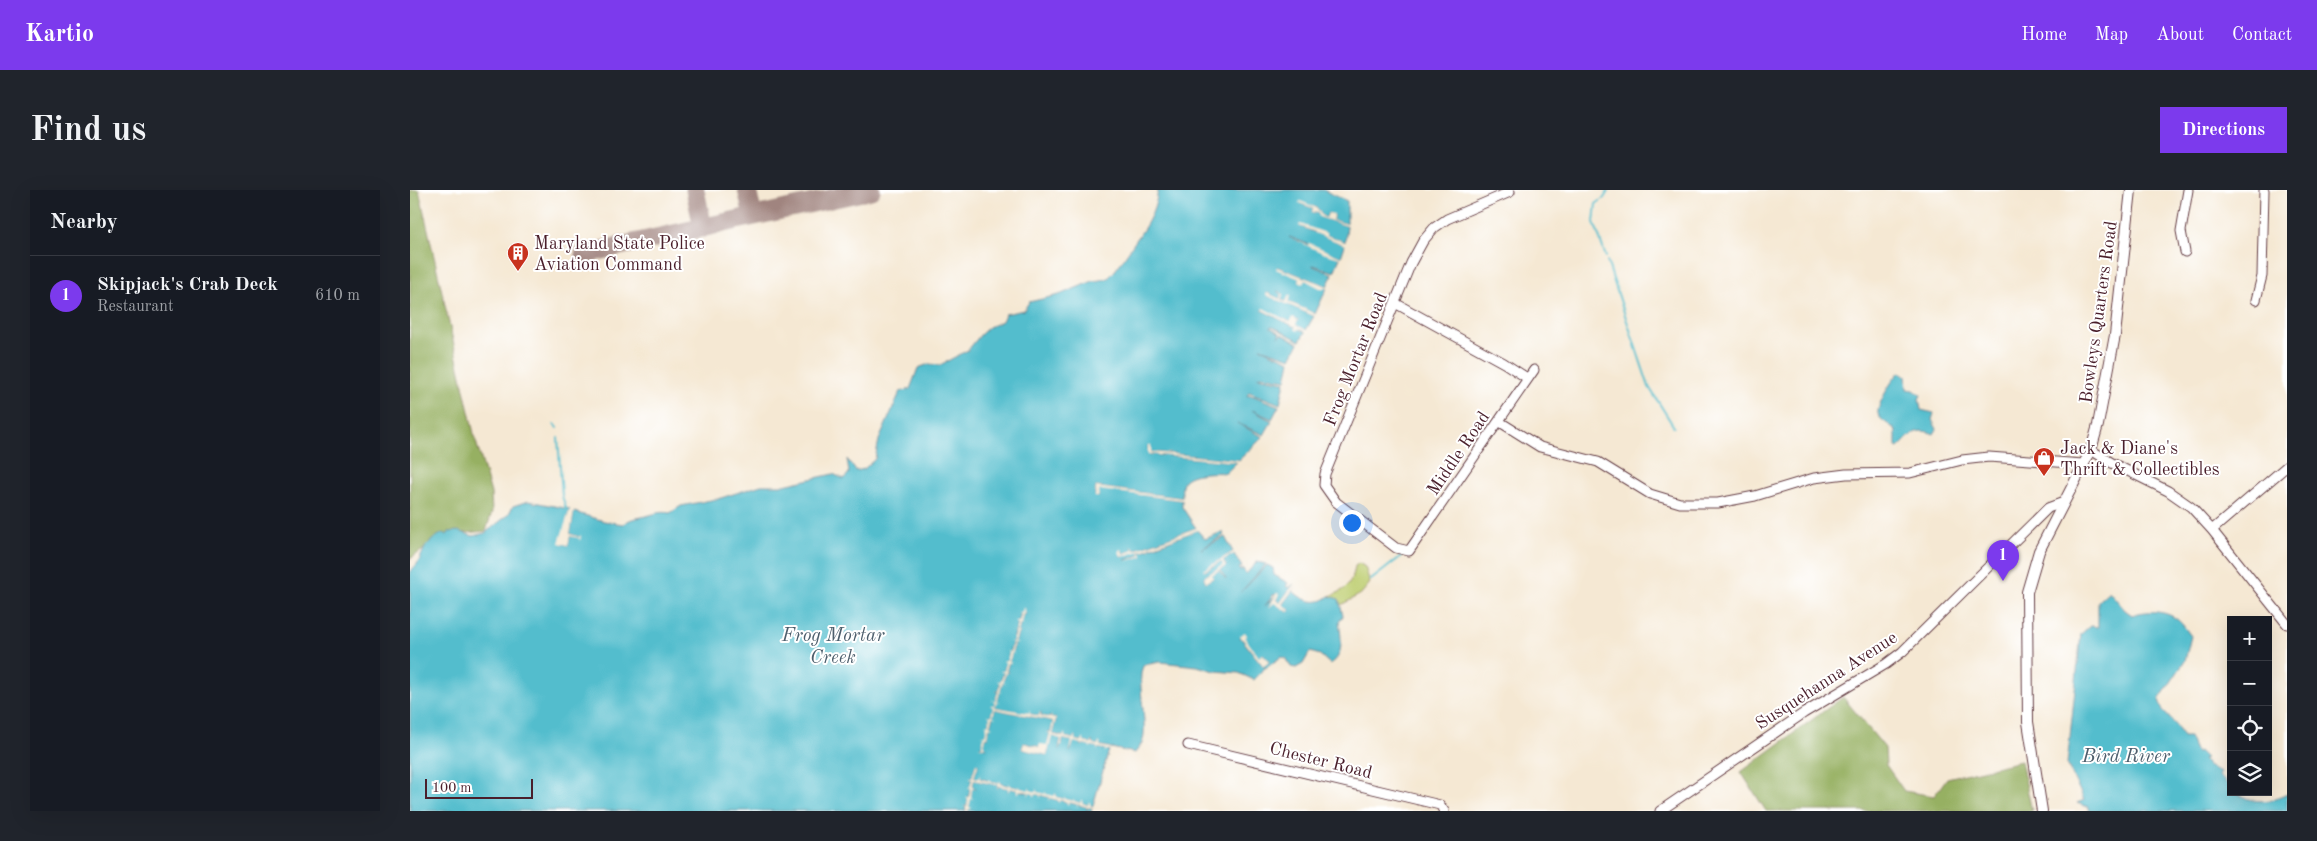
<!DOCTYPE html>
<html lang="en">
<head>
<meta charset="utf-8">
<style>
  :root { --surface:#171b24; --page:#20242c; --text:#f1f3f6; --muted:#9ea1a6; --line:#363941; --accent:#7c3aed }
  body { margin:0; font-family:"Old Standard TT",serif; background:var(--page); color:var(--text) }
  .controls { position:absolute; right:15px; bottom:15px; display:grid; overflow:hidden; border-radius:0px; box-shadow:0 5px 20px #0002 }
  .controls button { width:45px; height:45px; display:grid; place-items:center; padding:0; border:0; border-bottom:1px solid var(--line); background:var(--surface); color:var(--text); font:25px sans-serif }
  .scale { position:absolute; left:15px; bottom:12px; width:108px; box-sizing:border-box; padding-left:5px; border:2px solid #4a1f2b; border-top:0; font-size:14px; line-height:18px; white-space:nowrap; color:#4a1f2b; -webkit-text-stroke:4px #fff; paint-order:stroke }
  .you { position:absolute; left:941px; top:332px; width:18px; height:18px; margin:-12px; border:4px solid #fff; border-radius:50%; background:#1a73e8; box-shadow:0 0 0 8px #1a73e833 }
  .badge { display:grid; place-items:center; width:32px; height:32px; border-radius:50%; background:var(--accent); color:#fff; font-size:16px; font-weight:700 }
  .pin { position:absolute; translate:-50% -41px; filter:drop-shadow(0 1px 2px #0008) }
  .pin::after { content:''; position:absolute; top:26px; width:18px; height:15px; background:inherit; clip-path:polygon(0 0,100% 0,50% 100%) }
  .list { margin:0; padding:0; list-style:none }
  h2 { display:flex; justify-content:space-between; align-items:center; height:65px; margin:0; padding:0 20px; font-size:21px }
  h2 small { font-size:16px; font-weight:400; color:var(--muted) }
  .list li { display:grid; grid-template-columns:32px 1fr auto; gap:15px; align-items:center; box-sizing:border-box; height:80px; padding:0 20px; border-top:1px solid var(--line) }
  .list b { display:block; font-size:19px; white-space:nowrap }
  .list p { margin:0; font-size:16px; white-space:nowrap; color:var(--muted) }
  .list em { font-size:16px; font-style:normal; color:var(--muted) }
  .icon { flex:none; width:28px; height:28px; fill:none; stroke:currentColor; stroke-width:2; stroke-linecap:round; stroke-linejoin:round }
  .map { position:relative; flex:none; width:1877px; height:621px; overflow:hidden; border-radius:0px }
  header { display:flex; align-items:center; gap:30px; box-sizing:border-box; height:70px; padding:0 25px; background:var(--accent); color:#fff }
  header strong { font-size:24px }
  nav { display:flex; gap:28px; margin-inline-start:auto; font-size:18px }
  .intro { display:flex; align-items:center; justify-content:space-between; box-sizing:border-box; height:120px; padding:0 30px }
  h1 { margin:0; font-size:35px }
  .button { padding:12px 22px; border-radius:0px; background:var(--accent); color:#fff; font-size:18px; font-weight:700 }
  main { display:flex; gap:30px; padding:0 30px }
  aside { flex:1; background:var(--surface); border-radius:0px; box-shadow:0 5px 20px #0002 }
  .map>svg:first-child { display:block }
  .green { fill:#bdcd70; stroke:#84764e }
  .forest { fill:#96b062; stroke:#706846 }
  .water { fill:#52bdcd; stroke:#4e6e7c }
  .pier { fill:#f5e8d3 }
  .lines { fill:none; stroke-linecap:round; stroke-linejoin:round }
  .stream { stroke:#52bdcd; stroke-width:2 }
  .taxiway { stroke:#a0847f; stroke-width:19 }
  .minor-casing { stroke:#643d44; stroke-width:11 }
  .tertiary-casing { stroke:#643d44; stroke-width:12 }
  .minor { stroke:#fff; stroke-width:9 }
  .tertiary { stroke:#fff; stroke-width:10 }
  .labels { text-anchor:middle; stroke-width:4; stroke-linejoin:round; paint-order:stroke }
  .poi-label { font-size:18px; fill:#4a1f2b; stroke:#fff; text-anchor:start }
  .street-label { font-size:18px; fill:#4a1f2b; stroke:#fff }
  .water-label { font-size:19px; font-style:italic; fill:#4d5e6c; stroke:#fff }
</style>
</head>
<body>
<header>
<strong>Kartio</strong>
<nav><a>Home</a><a>Map</a><a>About</a><a>Contact</a></nav>
</header>
<div class="intro"><h1>Find us</h1><a class="button">Directions</a></div>
<main>
<aside>
<h2>Nearby<small></small></h2>
<ul class="list">
<li><span class="badge">1</span><div><b>Skipjack's Crab Deck</b><p>Restaurant</p></div><em>610 m</em></li>
</ul>
</aside>
<div class="map">
<svg width="1877" height="621" viewBox="0 0 1877 621">
  <rect width="100%" height="100%" fill="#fff"/>
  <filter id="ink" filterUnits="userSpaceOnUse"><feTurbulence type="fractalNoise" baseFrequency=".02" numOctaves="2"/><feDisplacementMap in="SourceGraphic" scale="10" xChannelSelector="R" yChannelSelector="G"/><feConvolveMatrix kernelMatrix="1 2 1 2 8 2 1 2 1" color-interpolation-filters="sRGB"/></filter>
  <filter id="wash" filterUnits="userSpaceOnUse"><feTurbulence type="fractalNoise" baseFrequency=".0096" numOctaves="4" result="noise"/><feDisplacementMap in="SourceGraphic" scale="20" xChannelSelector="R" yChannelSelector="G"/><feGaussianBlur stdDeviation="1.12" result="paint"/><feColorMatrix in="noise" values="0 0 0 0 0 0 0 0 0 0 0 0 0 0 0 0 0 1.4 0 .05"/><feComposite in="paint" operator="in"/></filter>
  <g filter="url(#wash)">
    <rect width="100%" height="100%" fill="#f5e8d3"/>
    <path class="green" d="M949 373 955 377 960 393 951 404 931 415 919 406C935 402 943 393 945 376Z"/>
    <path class="forest" d="M0 0H9L65 248 81 303 82 322 76 341 34 345 0 369Z
      M1433 507 1475 558 1476 575 1494 601 1524 606 1537 588 1611 571 1622 621H1356L1331 582Z"/>
    <path class="water" d="M748 0H913L937 11V34L922 30 924 25 918 23 916 28 912 26 907 18 890 13 903 18 902 22 908 23 910 27 937 36 935 52 890 36 935 55 931 67 879 47 930 68 924 82 903 75V76L923 84 917 96 867 77 891 89 889 92 895 90 917 98 905 124 878 112 880 105 876 112 871 109 873 104 867 101 871 104 870 109 857 103V105L904 126 896 140 885 134 888 130 883 128 881 132 852 120 895 142 890 151 862 136 860 137 870 143 868 147 872 144 889 153 881 168 850 158 880 171 876 190 851 186 847 187 875 192 870 214 839 202 837 206 841 205 869 216 862 229 842 220 862 231 854 245 827 233 853 247 829 270 741 262 738 256 739 264 827 272 816 283C806 282 779 282 773 292 771 296 772 303 772 308L686 297 685 306 688 307 689 299 772 310V317L786 338 724 360 722 357 723 360 713 364 712 360 711 367 729 360 730 365 715 370 731 366 730 360 732 361 787 340 795 349 812 342 814 345 791 359 815 347 823 362 794 380 795 381 811 371 814 375 794 387 796 392 803 388 801 385 809 380 816 389 810 380 816 376 813 370 824 364 832 377 829 378 830 381 833 379 836 384 847 372 856 374 831 402 857 375 863 378 864 385 878 393 876 396 879 398 884 394 870 413 866 410 868 404 863 405 855 416 867 404 858 418 864 412 878 422 880 420 872 415 885 397 883 401C893 411 908 416 919 406L929 409 933 426 929 432C931 445 935 467 920 474L910 465 900 462 893 474 886 478 881 477 875 468 871 467 856 478 854 476 859 472 853 464 849 468 830 447 855 478 844 490 829 483 805 481 787 476 750 472 734 475C725 486 738 531 733 550 732 554 728 559 725 563L682 554V551L681 554 664 550 665 546 663 549 642 544 646 529 641 528 640 526V528L631 526V522L629 526 585 517 596 482H598L596 481 608 443H610L608 442 613 424H616L611 423 588 501H586L588 502 572 556H570L577 558 573 557 576 547H579L577 546 585 519 643 531 641 542H638L640 543 638 555 630 557 614 553 612 559 637 565 641 546 651 548 649 560 653 549 663 551 660 562 664 551 672 554V556L673 554 687 557 688 559V558L699 560 683 616 645 607 646 604 644 607 564 587 568 575 566 574 562 587 560 588H562L557 616H555L556 621H0V381C10 374 10 366 16 356 20 351 27 346 33 343L37 345 39 342 48 341 63 346 75 343 98 325 103 316 118 311 160 319 151 353 158 355 160 346 169 347 160 344 164 322 194 331 213 334C223 327 225 329 236 326 245 324 249 321 260 323L271 316 311 308 351 295H374L423 284 434 289 439 283 437 269 446 281 454 279 465 269 469 250 490 202 500 199 508 178 519 174 530 175 558 160 571 144 579 137 592 131 595 124 614 120 619 112 649 105 683 91 697 89C707 80 713 69 720 59 734 38 745 26 748 0Z
      M1490 182 1496 186 1497 199 1504 200 1511 205 1509 209 1511 220 1524 223 1522 230 1527 239 1524 244C1504 236 1501 246 1488 258L1486 257V241C1482 235 1470 231 1468 224 1466 216 1484 186 1490 182Z
      M1699 401 1715 420 1722 425C1736 420 1756 420 1768 430 1773 434 1777 441 1781 446L1775 471 1749 510 1753 521 1766 535 1773 547H1779L1786 563 1789 561 1796 568 1793 569 1797 576 1811 582 1809 586 1821 597V602C1827 602 1827 604 1832 606 1846 614 1864 611 1877 604V621H1680L1678 617 1667 613 1674 610 1657 574 1671 444 1680 436 1688 437V411Z
      M564 590 588 595V598L589 596 599 598 598 601 599 598 639 607V609L640 608 648 610V612L649 610 677 617V620L678 617 682 618 681 621H558L562 598H566L562 597Z"/>
    <path class="pier" d="M890 11 907 18 912 26 916 28 918 23 924 24 922 30 937 34V36L909 27 908 23 902 22 903 18 889 13Z
      M890 34 916 43V45L935 52V55L905 43V42L889 36Z
      M879 47 898 55 899 53 931 67 930 68 913 63Z
      M867 77 917 96V98H910L895 90 893 94 889 92 890 89 866 79Z
      M867 101 873 104 871 110 876 112 879 105 881 106 878 112 895 119 905 124 904 126 856 105 857 103 870 109 871 104Z
      M853 118 880 132 883 127 888 130 886 134 896 140 895 142 889 138 888 141 885 139 886 137 852 120Z
      M738 255H741V262L829 270 827 272 738 264Z
      M686 297 772 308V310L690 300 688 307H685Z
      M160 319 164 322 160 344 169 347 171 345 170 351 169 348 160 346 158 355 149 353Z
      M786 338 788 340 739 357 740 360 738 357 732 361 730 360 732 366 715 372 730 365 729 361 711 367 709 361 712 359 713 364 723 360 722 356 725 360Z
      M823 362 824 364 813 370 816 376 810 380 816 389 809 380 802 385 803 388 796 392 794 387 813 375 811 371 794 381 793 380Z
      M884 394 885 397 872 414 880 420 878 422 864 413 858 419 866 404 854 415 867 403 869 404 866 410 870 413Z
      M613 418 615 419 614 423 617 424H613L611 433 614 434H610L608 442 611 443H608L605 452 608 454 604 453 602 462 605 464 602 463 599 472 602 473H598L596 481 599 483 596 482 593 491 596 493 593 492 590 501 593 503 590 502 587 511 591 512H587L585 517 619 523 620 519V524L629 526 630 521 631 526 640 528 642 524 641 528 646 529 642 544 653 547 655 543V547L663 549 665 545V550L672 552 674 548V552L681 554 682 550V554L688 555 690 552V556L700 558 699 560H696L695 563V559L688 558 687 561V557L681 556 680 559V556L673 554 672 557V554L664 552 660 562 662 551 653 549 649 560 651 549 642 546 637 565 612 559 614 553 629 557 630 554 637 555 640 543 636 542H641L643 531 585 519 583 526 586 528 582 527 580 536 583 537 579 538 577 546 580 547H576L574 556 577 558 568 556H572L574 546 571 545H575L577 536 575 534 578 535 580 527 577 525 581 526 583 517 580 515H584L585 512 581 510 585 511 588 502 585 500 588 501 591 493 587 491H591L594 483 590 481H594L596 473 593 471H597L599 463 596 461 600 462 603 453 599 451 603 452 606 443 602 441 606 442 608 434 605 432H609L611 424 608 422H612Z
      M835 442 837 446 835 448 849 467 853 464 859 472 854 476 855 478 830 446Z
      M566 574 568 575 564 587 569 588 570 584V589L578 591 579 588 580 591 589 593 590 590V594L599 596 600 592V596L609 598 610 595V598L619 600 620 597V600L626 602 627 598V602L635 604 636 601V604L644 606 646 603V607L654 609 655 606V609L663 611 664 608V611L670 613 672 609V613L678 615 679 611 682 618 678 617 677 620V617L668 614 667 618V614L659 612 657 615V612L650 610 648 613V610L640 608 638 611 639 607 631 605 630 609V605L626 604 624 607V604L620 603 618 606 619 602 610 600 608 604V600L600 598 598 602V598L589 596 587 599 588 595 564 590 562 597 566 598 562 599 561 607 563 609H561L559 617 562 618 556 621 557 617 553 616H557L558 608 555 607H559L560 598 557 597H560L562 589 559 587H562Z"/>
    <g class="lines">
      <path class="stream" d="M1196 67 1184 32 1186 14 1194 8 1199 0
        M1197 71 1239 197 1264 237
        M144 234 147 238
        M148 248 152 306 156 318
        M961 390 993 365"/>
      <path class="taxiway" d="M285 0 293 38
        M337 0 343 26
        M174 64 461 0"/>
    </g>
  </g>
  <g filter="url(#ink)">
    <g class="lines">
      <g class="minor-casing">
        <path id="minor" d="M1100 2 1037 29 1024 38 1013 51 1001 73 915 284 914 295 926 312 986 358 999 361 1124 180
          M1775 62 1771 41 1778 0
          M1846 110 1852 86 1854 0
          M985 113 1094 173 1117 188
          M1090 232 1130 257 1188 272 1240 304 1270 313H1308L1345 306 1404 288 1436 284 1500 283 1552 270 1579 267 1673 274
          M1681 260 1702 273 1758 301 1781 317 1802 340 1877 434
          M1802 340 1877 276
          M778 555 1030 615 1034 621
          M1250 621 1394 523 1476 474 1492 462 1638 318 1654 312"/>
      </g>
      <g class="tertiary-casing">
        <path id="tertiary" d="M1632 621 1618 532 1617 402 1629 361 1681 260 1688 235 1705 145 1721 0"/>
      </g>
      <use href="#minor" class="minor"/>
      <use href="#tertiary" class="tertiary"/>
    </g>
  </g>
  <defs>
    <g id="building-pin" transform="scale(1.125)"><path d="M0 17L-7.5 6A9.5 9.5 0 1 1 7.5 6Z" fill="#c8321e" stroke="#fff"/><path d="M-4-6H4V6H1V3H-1V6H-4ZM-2.5-4.3h1.7v1.8h-1.7ZM.8-4.3h1.7v1.8H.8ZM-2.5-1h1.7V.8h-1.7ZM.8-1h1.7V.8H.8Z" fill="#fff"/></g>
    <g id="shop-pin" transform="scale(1.125)"><path d="M0 17L-7.5 6A9.5 9.5 0 1 1 7.5 6Z" fill="#c8321e" stroke="#fff"/><path d="M-5-2.5h2.3a2.7 3.5 0 0 1 5.4 0H5L5.5 6h-11ZM-1.5-2.5h3a1.5 2.3 0 0 0-3 0Z" fill="#fff"/></g>
  </defs>
  <g fill-rule="evenodd">
    <use href="#building-pin" x="108" y="63"/>
    <use href="#shop-pin" x="1634" y="268"/>
  </g>
  <g class="labels">
    <g class="poi-label">
      <text x="124" y="59">Maryland State Police<tspan x="124" dy="21">Aviation Command</tspan></text>
      <text x="1650" y="264">Jack &amp; Diane's<tspan x="1650" dy="21">Thrift &amp; Collectibles</tspan></text>
    </g>
    <g class="street-label">
      <text transform="translate(1688 122) rotate(-82)" y="6">Bowleys Quarters Road</text>
      <text transform="translate(945 169) rotate(-68)" y="6">Frog Mortar Road</text>
      <text transform="translate(1048 263) rotate(-56)" y="6">Middle Road</text>
      <text transform="translate(1416 490) rotate(-33)" y="6">Susquehanna Avenue</text>
      <text transform="translate(911 570) rotate(14)" y="6">Chester Road</text>
    </g>
    <g class="water-label">
      <text x="423" y="451">Frog Mortar<tspan x="423" dy="22">Creek</tspan></text>
      <text x="1716" y="572">Bird River</text>
    </g>
  </g>
</svg>
<div class="controls">
<button>+</button>
<button>−</button>
<button><svg class="icon" aria-label="locate" viewBox="0 0 24 24"><circle cx="12" cy="12" r="6"/><path d="M12 2v4M12 18v4M2 12h4M18 12h4"/></svg></button>
<button><svg class="icon" aria-label="layers" viewBox="0 0 24 24"><path d="M12 4l9 5-9 5-9-5zM3 14l9 5 9-5"/></svg></button>
</div>
<div class="scale">100 m</div>
<div class="you"></div>
<div class="pin badge" style="left:1593px;top:391px">1</div>
</div>
</main>
</body>
</html>
